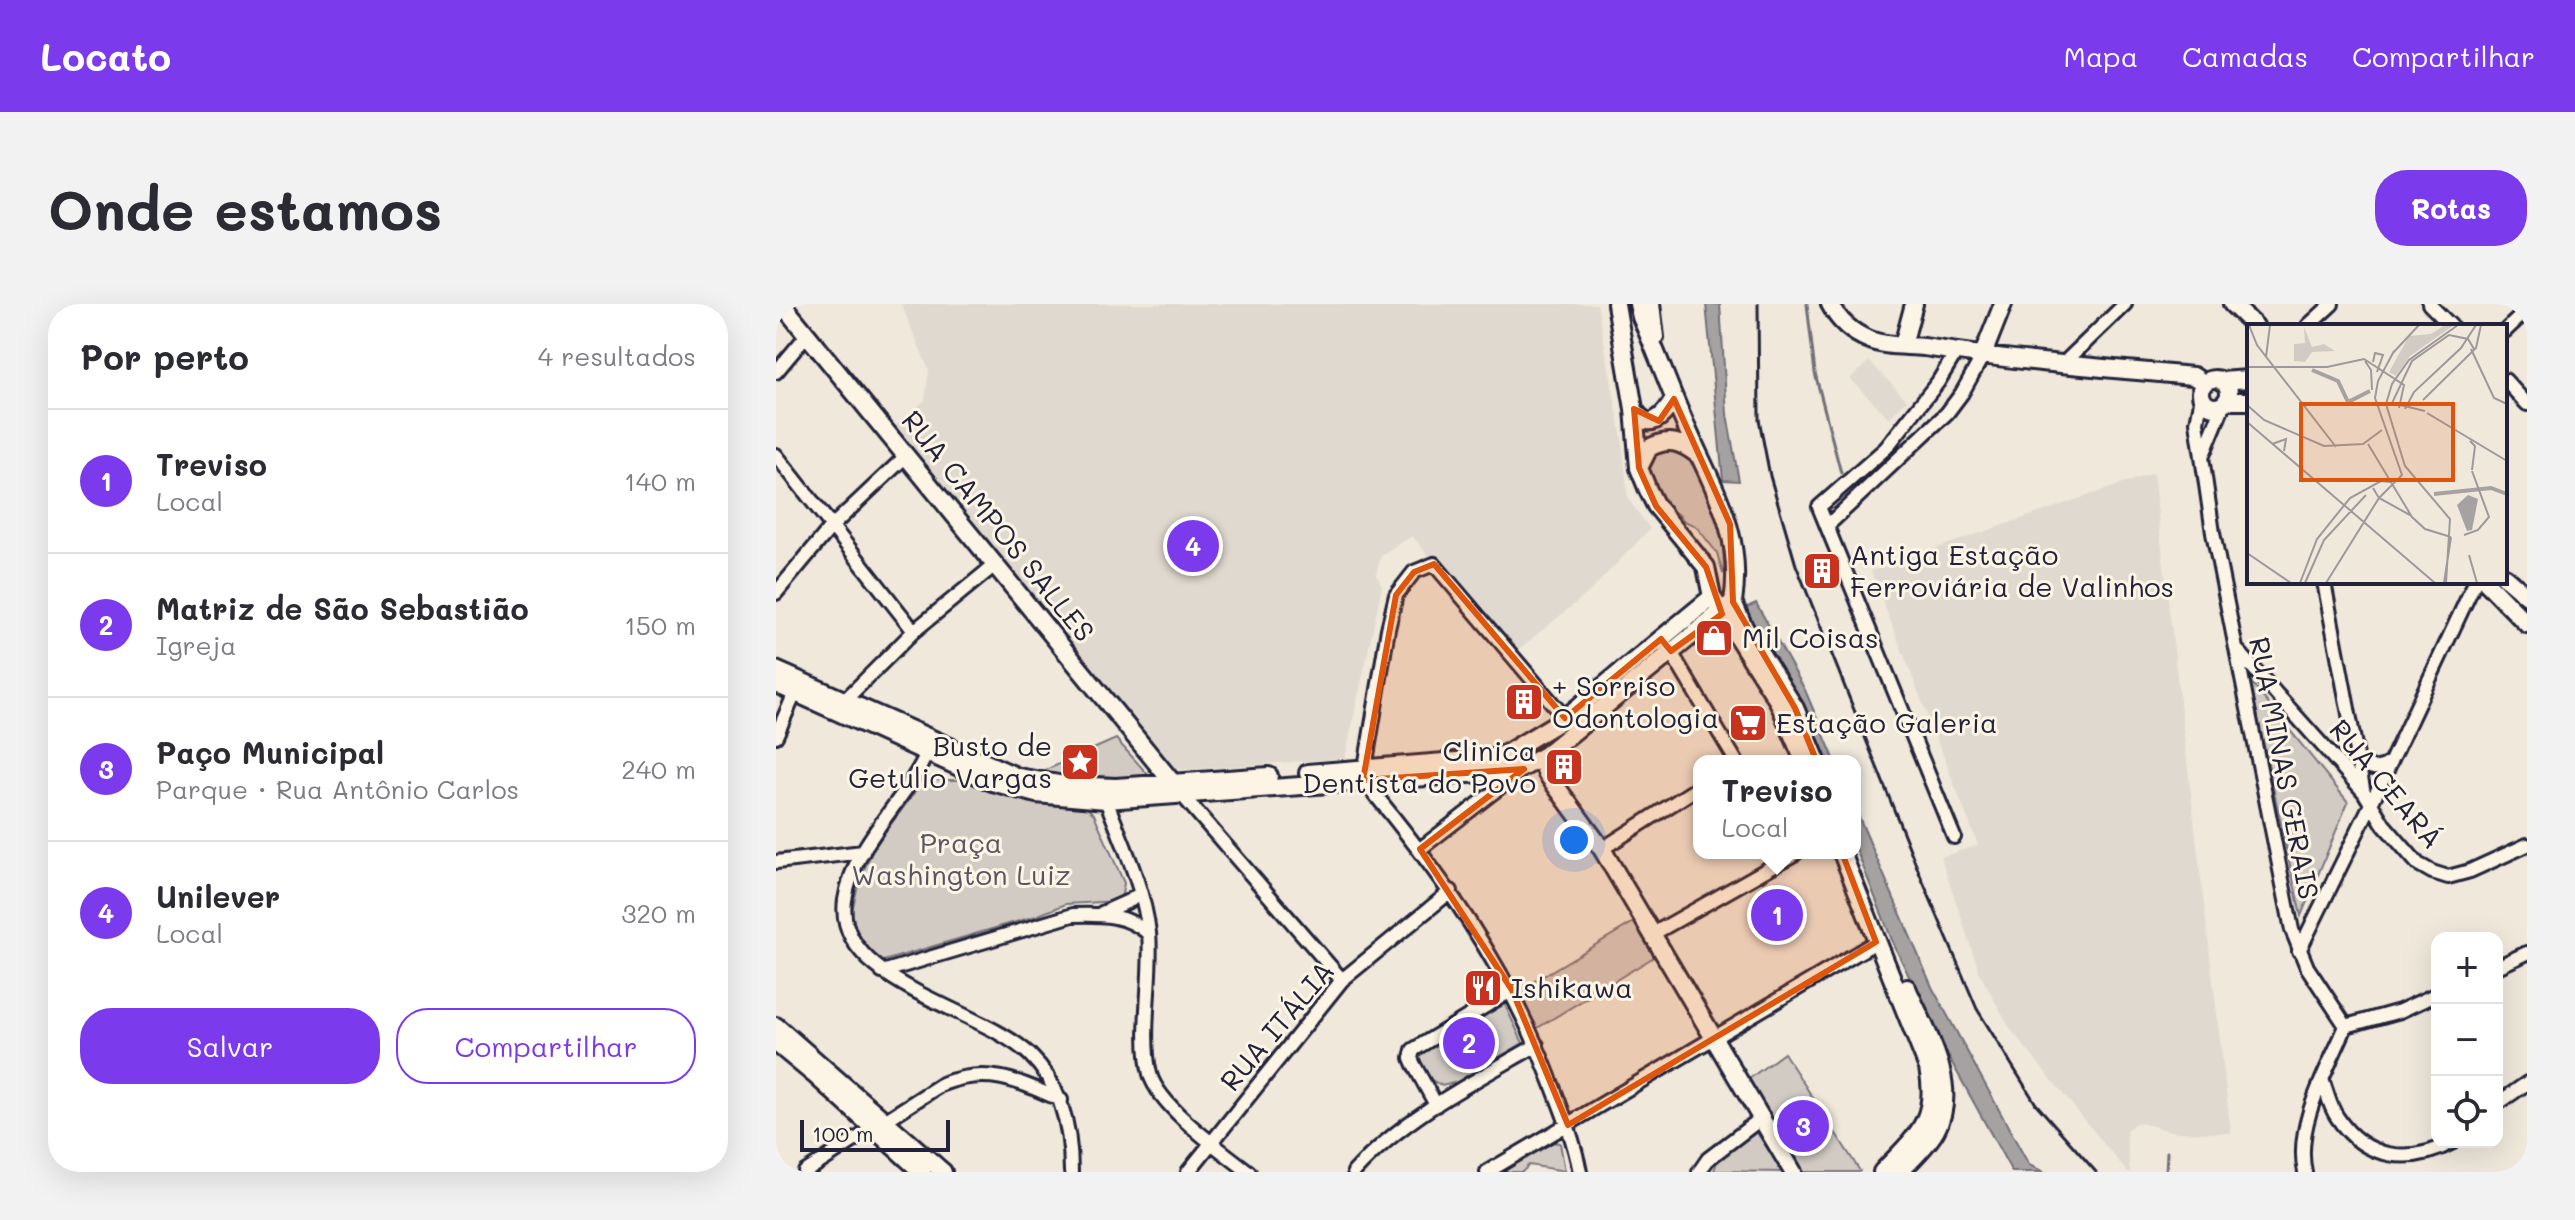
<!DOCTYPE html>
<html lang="pt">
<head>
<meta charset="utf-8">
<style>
  :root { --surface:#fff; --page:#f2f2f3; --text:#2b2b33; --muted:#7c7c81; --line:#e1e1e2; --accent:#7c3aed }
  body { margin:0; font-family:Mali,sans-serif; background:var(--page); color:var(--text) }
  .controls { position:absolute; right:24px; bottom:24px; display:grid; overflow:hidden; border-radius:16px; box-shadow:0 8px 32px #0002 }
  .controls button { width:72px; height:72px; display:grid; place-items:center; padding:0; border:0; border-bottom:2px solid var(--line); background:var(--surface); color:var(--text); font:40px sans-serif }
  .scale { position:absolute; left:24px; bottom:20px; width:150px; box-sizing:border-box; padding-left:8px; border:4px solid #22223b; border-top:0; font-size:22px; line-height:28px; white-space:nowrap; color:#22223b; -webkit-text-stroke:6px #fcf5e5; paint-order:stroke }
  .you { position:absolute; left:798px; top:536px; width:28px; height:28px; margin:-20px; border:6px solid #fff; border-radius:50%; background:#1a73e8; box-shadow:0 0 0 12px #1a73e833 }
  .badge { display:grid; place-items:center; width:52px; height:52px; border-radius:50%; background:var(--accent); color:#fff; font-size:26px; font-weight:700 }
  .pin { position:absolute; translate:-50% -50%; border:4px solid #fff; box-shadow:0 2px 8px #0006 }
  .popup { position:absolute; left:917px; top:451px; width:168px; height:104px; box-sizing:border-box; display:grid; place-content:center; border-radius:16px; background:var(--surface); filter:drop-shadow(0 2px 6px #0005); font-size:26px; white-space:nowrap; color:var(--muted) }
  .popup b { font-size:30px; color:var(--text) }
  .popup::after { content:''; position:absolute; left:50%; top:100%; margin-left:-16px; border:16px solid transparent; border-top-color:var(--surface) }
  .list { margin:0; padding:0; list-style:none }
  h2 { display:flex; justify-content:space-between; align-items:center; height:104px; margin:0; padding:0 32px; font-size:34px }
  h2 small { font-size:26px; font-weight:400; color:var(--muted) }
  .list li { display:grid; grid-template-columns:52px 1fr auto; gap:24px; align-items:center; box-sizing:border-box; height:144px; padding:0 32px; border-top:2px solid var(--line) }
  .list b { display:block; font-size:30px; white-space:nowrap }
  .list p { margin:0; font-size:26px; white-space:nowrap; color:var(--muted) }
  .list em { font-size:26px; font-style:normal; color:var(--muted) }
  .actions { display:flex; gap:16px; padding:24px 32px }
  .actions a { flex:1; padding:18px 0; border:2px solid var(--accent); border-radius:32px; text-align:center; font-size:28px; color:var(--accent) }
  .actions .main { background:var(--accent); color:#fff }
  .icon { flex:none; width:44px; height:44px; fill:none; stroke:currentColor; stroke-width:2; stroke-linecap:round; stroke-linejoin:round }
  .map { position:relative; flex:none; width:1751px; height:868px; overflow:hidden; border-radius:32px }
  header { display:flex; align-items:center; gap:48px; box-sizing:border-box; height:112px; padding:0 40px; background:var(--accent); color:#fff }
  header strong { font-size:38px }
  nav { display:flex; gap:44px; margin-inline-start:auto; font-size:28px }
  .intro { display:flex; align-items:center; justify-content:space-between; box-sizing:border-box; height:192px; padding:0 48px }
  h1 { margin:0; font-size:56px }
  .button { padding:20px 36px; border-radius:32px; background:var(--accent); color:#fff; font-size:28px; font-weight:700 }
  main { display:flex; gap:48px; padding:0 48px }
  aside { flex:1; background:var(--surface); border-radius:32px; box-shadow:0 8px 32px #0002 }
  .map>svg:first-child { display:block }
  .built { fill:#e0d9cf }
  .green { fill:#d1cbc3; stroke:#7a767f; stroke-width:2 }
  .water { fill:#a6a2a2; stroke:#716f79; stroke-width:2 }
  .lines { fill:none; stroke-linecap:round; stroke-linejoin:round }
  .stream { stroke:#716f79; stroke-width:3 }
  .minor-casing { stroke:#22223b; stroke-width:18 }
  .major-casing { stroke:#22223b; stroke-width:22 }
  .minor { stroke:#fcf5e5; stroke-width:12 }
  .major { stroke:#fcf5e5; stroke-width:16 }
  .rail { stroke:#22223b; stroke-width:3 }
  .marked { fill:#de560e; fill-opacity:0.2; stroke:#de560e; stroke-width:6; stroke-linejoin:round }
  .labels { text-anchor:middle; stroke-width:6; stroke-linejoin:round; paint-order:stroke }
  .street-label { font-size:28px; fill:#22223b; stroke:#fcf5e5 }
  .poi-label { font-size:28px; fill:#22223b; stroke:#fcf5e5; text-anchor:start }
  .park-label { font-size:28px; fill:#575564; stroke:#fcf5e5 }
  .inset-river { fill:none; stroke:#a6a2a2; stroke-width:4 }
  .inset-road { fill:none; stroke:#9d999b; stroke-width:2 }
  .view { fill:#de560e; fill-opacity:0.15; stroke:#de560e; stroke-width:4 }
  .inset-edge { fill:none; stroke:#22223b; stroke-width:4 }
</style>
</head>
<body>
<header>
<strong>Locato</strong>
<nav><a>Mapa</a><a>Camadas</a><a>Compartilhar</a></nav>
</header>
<div class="intro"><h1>Onde estamos</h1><a class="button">Rotas</a></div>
<main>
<aside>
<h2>Por perto<small>4 resultados</small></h2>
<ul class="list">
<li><span class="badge">1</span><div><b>Treviso</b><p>Local</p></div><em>140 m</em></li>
<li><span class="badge">2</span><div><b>Matriz de São Sebastião</b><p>Igreja</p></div><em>150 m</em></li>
<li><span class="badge">3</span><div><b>Paço Municipal</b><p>Parque · Rua Antônio Carlos</p></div><em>240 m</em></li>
<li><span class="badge">4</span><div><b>Unilever</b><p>Local</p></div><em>320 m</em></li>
</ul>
<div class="actions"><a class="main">Salvar</a><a>Compartilhar</a></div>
</aside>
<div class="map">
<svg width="1751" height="868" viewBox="0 0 1751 868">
  <rect width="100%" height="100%" fill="#efe8db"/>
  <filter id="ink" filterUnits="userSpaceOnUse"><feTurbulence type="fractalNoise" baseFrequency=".0125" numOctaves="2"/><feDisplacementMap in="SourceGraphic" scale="16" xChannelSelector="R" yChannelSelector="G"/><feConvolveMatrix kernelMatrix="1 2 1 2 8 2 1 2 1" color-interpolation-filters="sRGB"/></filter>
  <g filter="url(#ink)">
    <path class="built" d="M125 0H821L846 135 852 195 874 225 812 289 737 350 636 232 605 252 600 270 606 282 569 454 393 467 118 123 149 96 153 66Z
      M1093 57 1131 96 1113 114 1074 75Z
      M1377 169 1455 829 1398 828 1361 818 1350 826 1354 868H1351L1235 726 1204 670 1165 553 1202 541 1095 267Z"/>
    <path class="green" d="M891 143 905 146C930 173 952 234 947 270L941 249 920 222 908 217 902 210 895 208 881 193 872 165 876 150Z
      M1474 377 1572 498 1525 612Z
      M340 435 376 475 263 469Z
      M148 472 164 476H194L226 490 311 504 318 510 348 579 346 590 343 597 290 600 260 612 104 658 75 625C75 593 89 556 108 529 122 510 137 493 148 472Z
      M858 618 878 653 758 726 742 687Z
      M727 697 747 739 681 778 666 782 646 771 642 755 645 746Z
      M1008 749 1084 867 1083 868H1027L970 777Z
      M975 829H981L1007 868 938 867 942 854Z
      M774 838 784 839 789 867 753 861 746 868H721Z"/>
    <path class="water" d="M930 0H944L951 110 963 177 947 176Z
      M980 299 1029 386 1059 457H1045C1023 403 1000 353 967 305Z
      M1079 504 1156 683 1253 861 1268 868H1236L1164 737 1118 641 1079 542Z"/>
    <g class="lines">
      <path class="stream" d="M1031 0 1039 69 1065 169
        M1390 868 1391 848"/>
      <g class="minor-casing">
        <path id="minor" d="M1653 0 1675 22
          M1532 22 1556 0
          M1729 27 1751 6
          M1287 60 1349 0
          M0 68 31 31
          M1729 76 1751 100
          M1426 93 1421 118 1437 229 1516 626 1531 663 1570 722
          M0 151 138 327
          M1427 151 1448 100
          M1051 222 1171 109 1186 89 1206 53
          M1548 278 1587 484
          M0 289 55 223 131 151
          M892 343 960 457
          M1463 348 1588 488 1608 521 1642 560 1656 568 1672 573 1694 567 1751 541
          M70 395 138 327 220 260
          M789 414 658 260 638 268 620 291 612 325 587 476C664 568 731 663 774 775 786 806 798 836 804 868
          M0 432 19 389
          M154 442C132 497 78 536 69 596 57 679 206 704 254 751 286 782 295 825 295 868
          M1581 455C1593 465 1602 468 1615 458
          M406 491 566 676
          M330 496C346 538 368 584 373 629 377 670 364 731 374 770 383 803 446 847 473 868
          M1178 533 1043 203 1110 144 1162 78 1179 50
          M644 545 745 467
          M826 545 923 483
          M0 558 87 548
          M326 609 355 596 364 589
          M875 631 1020 549
          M1523 647 1595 500 1699 278
          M1721 663 1751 649
          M106 668 297 611C325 610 351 610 373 630
          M1547 778C1551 789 1554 803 1561 813 1589 856 1634 861 1677 838
          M1721 800 1751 779
          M660 801 638 761 635 754 637 746 736 686
          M29 868 166 780C213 762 242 777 285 796
          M412 868 566 676 675 587
          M578 868C628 813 697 778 761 741
          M711 868 1100 638
          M923 868 932 855 987 813
          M1529 868C1518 821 1552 765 1570 722L1624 707 1661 690"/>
      </g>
      <g class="major-casing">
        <path id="major" d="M6 0 401 484
          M840 0 858 105 863 164 872 186 880 202 930 263 936 293 1002 397 1028 457
          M862 0 865 13C881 49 894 86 910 122 936 183 968 228 957 298
          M875 0 879 33
          M1054 0C1062 16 1076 29 1094 36 1111 43 1130 41 1148 43 1237 57 1327 64 1417 72L1429 80
          M1456 0 1479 22
          M1127 41 1138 0
          M1206 53 1227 0
          M1425 89a14 14 0 1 1 28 0a14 14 0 1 1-28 0Z
          M1445 77 1473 75
          M1450 97H1473
          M858 105C873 130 888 112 898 95
          M863 164 873 144C893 133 905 138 922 151
          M1729 273 1751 292
          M1710 278 1751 320
          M957 298 968 323 1019 404 1041 457
          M0 366 242 473 288 481 340 483 493 472
          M0 380 216 478 260 490 330 496 734 467 750 462 769 451 957 298
          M769 451 768 463 771 470 826 545 1017 868
          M532 469 718 454 731 449 789 414 936 293
          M1066 549 1152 764C1163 817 1139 833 1106 868
          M0 722 167 868
          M0 739 40 772 146 868
          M1124 868C1136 855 1152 841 1160 826 1185 781 1148 724 1131 684"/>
      </g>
      <use href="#minor" class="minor"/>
      <use href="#major" class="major"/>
      <path class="rail" d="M982 0 983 115 994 172 1020 261 1145 573 1201 705 1260 800 1320 868"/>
    </g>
  </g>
  <path class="marked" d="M898 95 954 220 957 298 1019 404 1066 520 1057 525 1100 638 792 821 736 686 644 545 748 465 587 476 620 291 638 268 658 260 789 414 885 335 895 347 946 310 930 263 880 202 863 164 858 105 883 117Z"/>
  <defs>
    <g id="building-square" transform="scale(2)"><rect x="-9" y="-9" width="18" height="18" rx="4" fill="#c8321e" stroke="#fcf5e5"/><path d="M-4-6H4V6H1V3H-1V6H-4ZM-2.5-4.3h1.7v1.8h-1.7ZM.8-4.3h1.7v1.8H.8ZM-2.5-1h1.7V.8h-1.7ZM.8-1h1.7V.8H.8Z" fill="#fff"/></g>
    <g id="shop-square" transform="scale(2)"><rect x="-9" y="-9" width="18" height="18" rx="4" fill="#c8321e" stroke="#fcf5e5"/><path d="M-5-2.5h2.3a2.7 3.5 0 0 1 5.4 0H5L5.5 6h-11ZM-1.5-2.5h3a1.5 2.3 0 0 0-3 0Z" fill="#fff"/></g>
    <g id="supermarket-square" transform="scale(2)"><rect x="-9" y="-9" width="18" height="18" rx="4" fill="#c8321e" stroke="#fcf5e5"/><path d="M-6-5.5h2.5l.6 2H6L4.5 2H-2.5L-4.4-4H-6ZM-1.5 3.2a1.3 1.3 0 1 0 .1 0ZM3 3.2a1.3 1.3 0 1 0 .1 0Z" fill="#fff"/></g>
    <g id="sight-square" transform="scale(2)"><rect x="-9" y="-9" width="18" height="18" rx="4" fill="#c8321e" stroke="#fcf5e5"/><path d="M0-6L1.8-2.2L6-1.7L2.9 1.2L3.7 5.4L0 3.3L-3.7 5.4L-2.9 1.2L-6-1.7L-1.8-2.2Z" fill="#fff"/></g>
    <g id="restaurant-square" transform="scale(2)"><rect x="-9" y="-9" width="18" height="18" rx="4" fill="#c8321e" stroke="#fcf5e5"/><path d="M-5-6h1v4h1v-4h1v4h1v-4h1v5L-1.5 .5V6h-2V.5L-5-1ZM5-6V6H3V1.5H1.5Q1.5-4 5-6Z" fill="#fff"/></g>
  </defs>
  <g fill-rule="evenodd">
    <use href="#building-square" x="1046" y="267"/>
    <use href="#shop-square" x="938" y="334"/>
    <use href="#building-square" x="748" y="398"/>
    <use href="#supermarket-square" x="972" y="419"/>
    <use href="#sight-square" x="304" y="458"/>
    <use href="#building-square" x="788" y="463"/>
    <use href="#restaurant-square" x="707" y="684"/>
  </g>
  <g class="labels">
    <g class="street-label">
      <text transform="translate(222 222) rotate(51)" y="10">RUA CAMPOS SALLES</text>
      <text transform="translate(1508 464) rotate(79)" y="10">RUA MINAS GERAIS</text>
      <text transform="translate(1610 480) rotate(50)" y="10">RUA CEARÁ</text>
      <text transform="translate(501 722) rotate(-50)" y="10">RUA ITÁLIA</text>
    </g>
    <g class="poi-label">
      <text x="1074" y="261">Antiga Estação<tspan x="1074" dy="32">Ferroviária de Valinhos</tspan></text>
      <text x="966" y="344">Mil Coisas</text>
      <text x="776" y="392">+ Sorriso<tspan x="776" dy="32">Odontologia</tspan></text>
      <text x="1000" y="429">Estação Galeria</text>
      <text x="276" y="452" text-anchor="end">Busto de<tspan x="276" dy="32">Getulio Vargas</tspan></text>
      <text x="760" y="457" text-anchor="end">Clinica<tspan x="760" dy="32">Dentista do Povo</tspan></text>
      <text x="735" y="694">Ishikawa</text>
    </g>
    <g class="park-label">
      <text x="185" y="549">Praça<tspan x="185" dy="32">Washington Luiz</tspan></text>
    </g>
  </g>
  <g transform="translate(1471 20)">
    <rect width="260" height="260" fill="#efe8db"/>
    <path d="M198 1H207L163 32 149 52 142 48 162 12 184 10ZM57 3 65 23 77 20 88 27 65 28 58 38 47 37V20L58 19Z" fill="#d1cbc3"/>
    <path d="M221 171 231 175 225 206 220 207 210 181Z" fill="#a6a2a2"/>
    <path class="inset-river" d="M65 46 91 57 101 78 123 67M187 170 244 164 260 170"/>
    <path class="inset-road" d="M2 1 10 21 89 123M224 25 247 74 260 80M145 30 172 1M19 33 23 1M118 37 124 46 125 66M126 38 128 29 136 31 130 48M0 43H80L117 35 157 61 152 84M176 76 229 24 234 1M0 81 17 96 77 122 116 120 135 106M158 85 167 68 214 24 229 1M178 87 145 79 165 37 202 11 221 15 227 25M180 89 260 137M0 98 188 259M223 117 228 122 225 146M25 120 39 115 37 127M121 120 165 193 178 205 204 213M126 164 132 174 163 191M217 211 231 206 242 193 225 147M0 229 44 259M222 231 230 259M53 259 70 215 103 174 134 157 143 158M58 259 77 216 119 171M79 259 132 174 155 151 128 74 131 57 147 27M197 259 204 213M199 259 203 195 158 142 139 80 145 60 162 36 211 1"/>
    <path class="view" d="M54 80H206V156H54Z"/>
    <rect width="260" height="260" class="inset-edge"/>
  </g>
</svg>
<div class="controls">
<button>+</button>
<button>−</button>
<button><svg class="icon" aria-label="locate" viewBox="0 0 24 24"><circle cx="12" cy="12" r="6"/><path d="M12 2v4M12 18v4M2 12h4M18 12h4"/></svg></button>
</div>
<div class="scale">100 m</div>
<div class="you"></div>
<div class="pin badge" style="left:1001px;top:611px">1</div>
<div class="popup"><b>Treviso</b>Local</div>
<div class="pin badge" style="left:693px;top:739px">2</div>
<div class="pin badge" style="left:1027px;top:822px">3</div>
<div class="pin badge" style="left:417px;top:242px">4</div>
</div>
</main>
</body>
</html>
